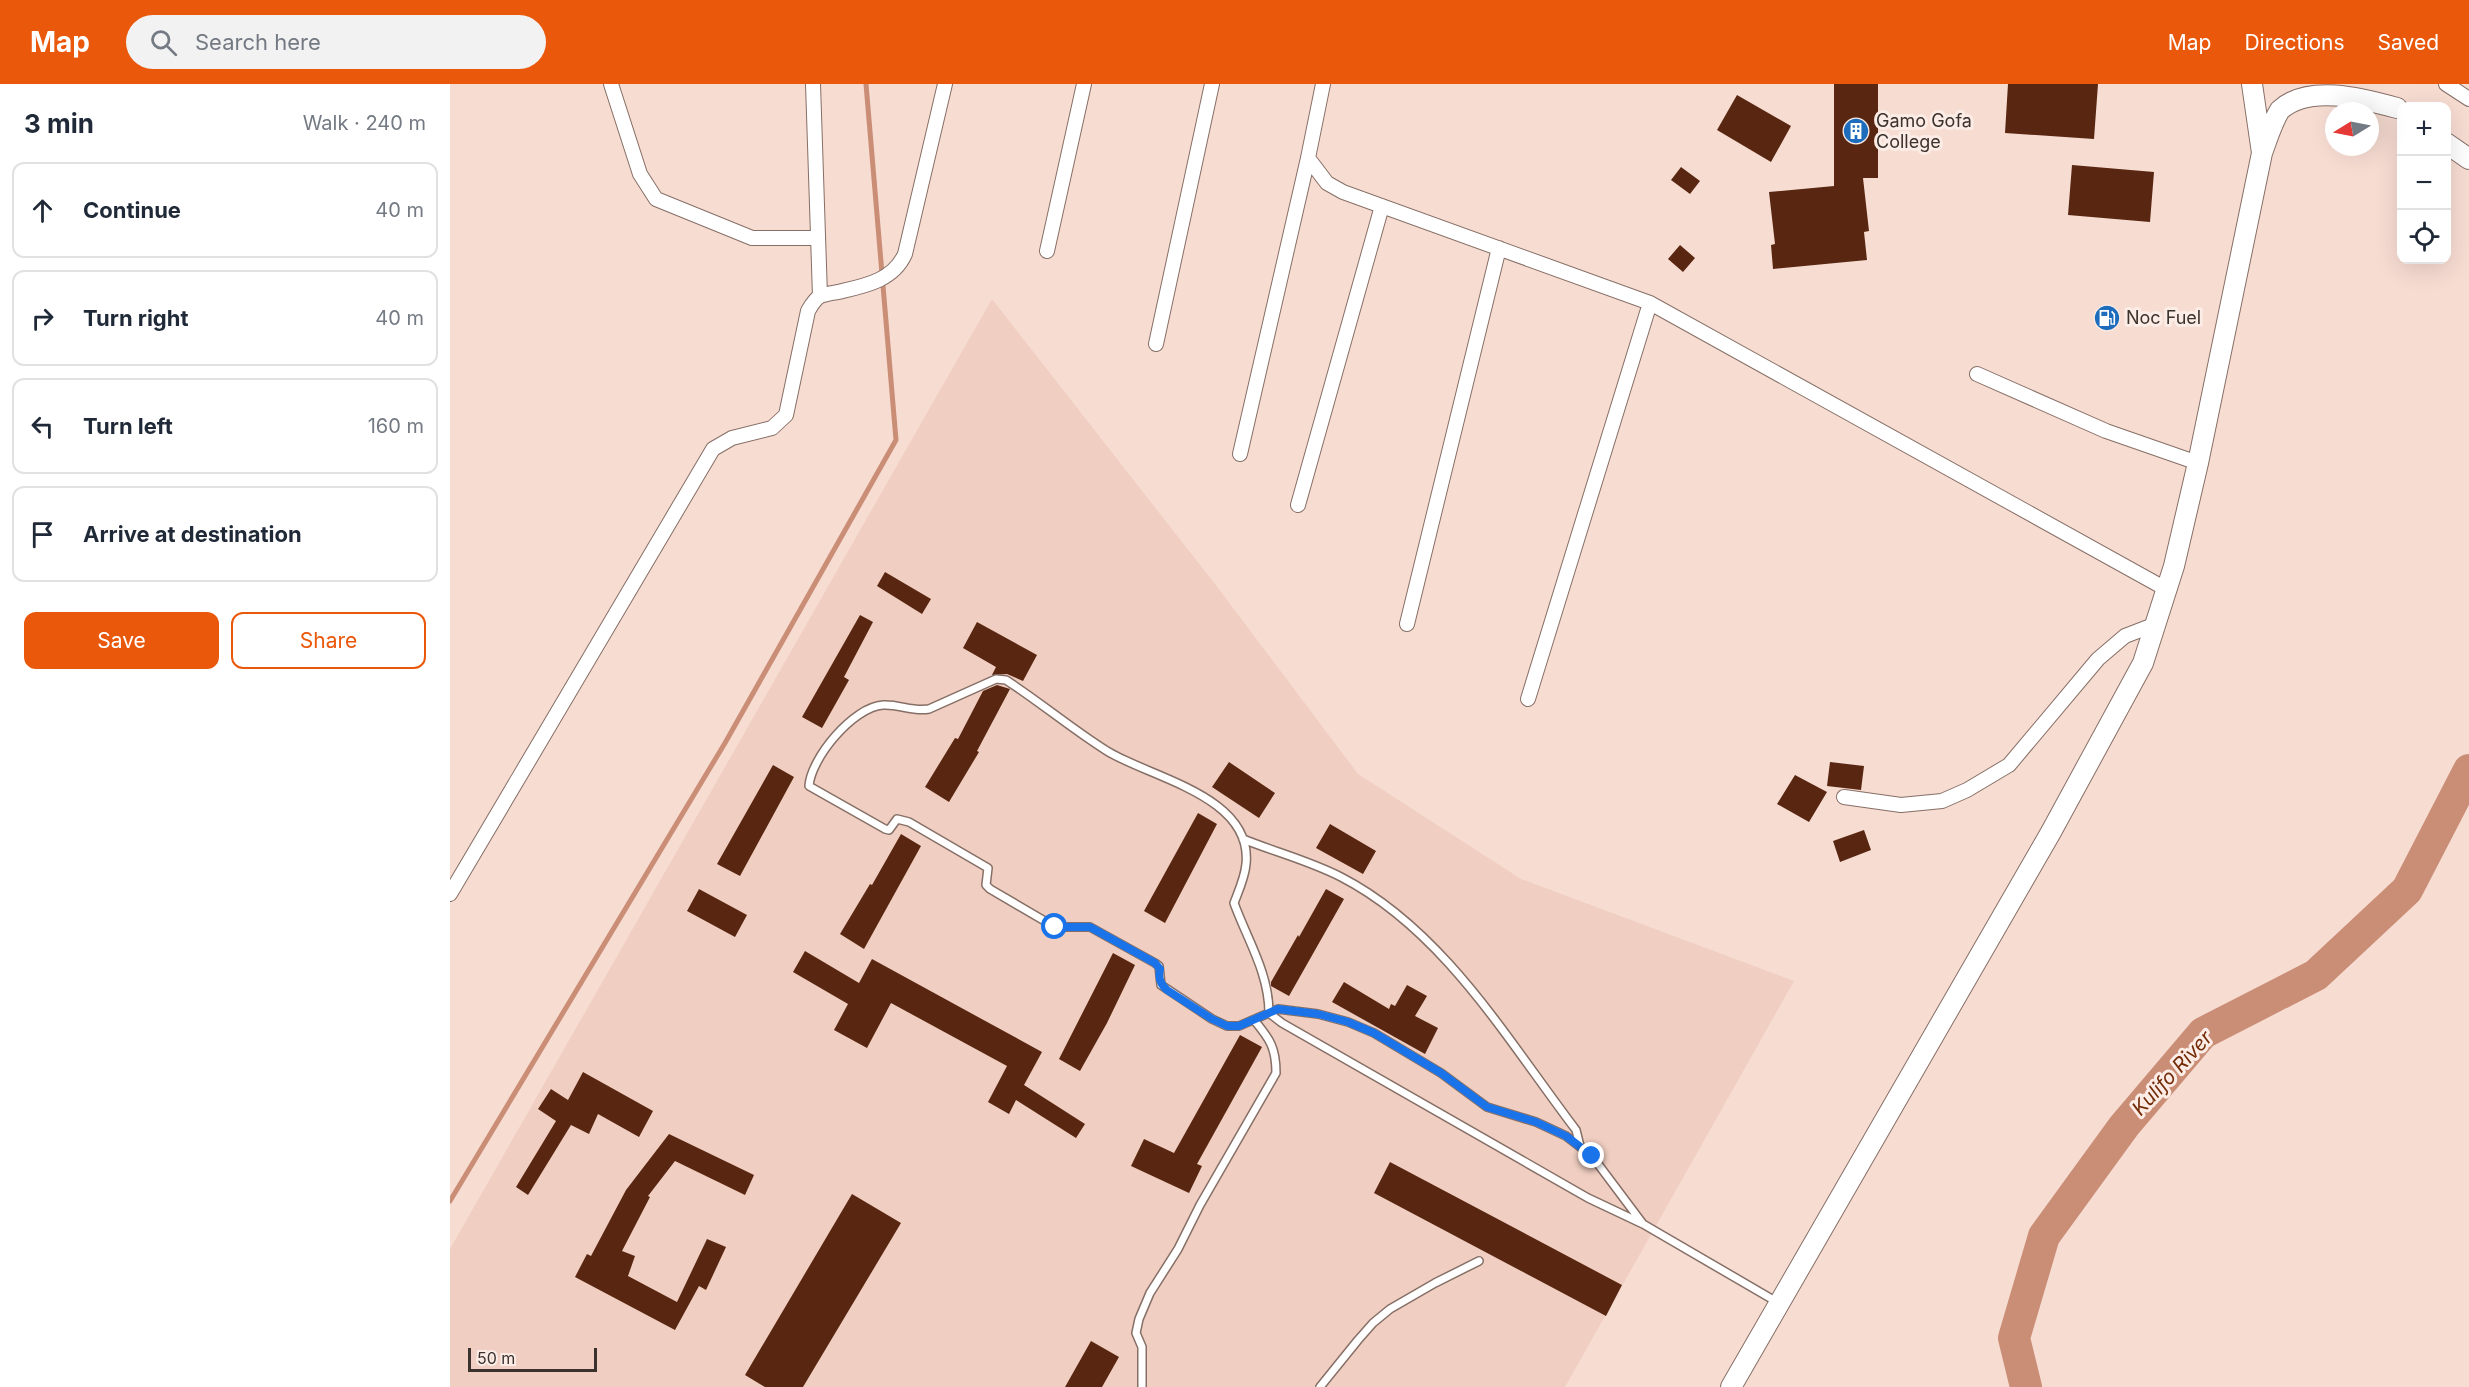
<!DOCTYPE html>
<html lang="en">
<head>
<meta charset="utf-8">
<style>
  :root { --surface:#fff; --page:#f2f2f3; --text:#1f2937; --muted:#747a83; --line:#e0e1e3; --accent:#ea580c }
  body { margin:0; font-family:Inter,sans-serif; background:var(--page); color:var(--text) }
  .controls { position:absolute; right:18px; top:18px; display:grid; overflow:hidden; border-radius:12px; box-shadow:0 6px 24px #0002 }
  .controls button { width:54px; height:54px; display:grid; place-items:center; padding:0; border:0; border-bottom:2px solid var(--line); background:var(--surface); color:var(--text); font:30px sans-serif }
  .compass { position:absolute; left:1875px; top:18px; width:54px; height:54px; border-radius:50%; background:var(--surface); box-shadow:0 6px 24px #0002; rotate:260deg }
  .scale { position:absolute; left:18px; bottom:15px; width:129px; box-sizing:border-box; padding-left:6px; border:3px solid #3b312d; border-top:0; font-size:16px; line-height:21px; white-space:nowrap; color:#3b312d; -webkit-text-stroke:4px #fcece6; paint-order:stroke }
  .stop { position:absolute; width:18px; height:18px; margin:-14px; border:4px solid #1a73e8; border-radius:50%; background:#fff }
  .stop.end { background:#1a73e8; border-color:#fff; box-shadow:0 2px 6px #0008 }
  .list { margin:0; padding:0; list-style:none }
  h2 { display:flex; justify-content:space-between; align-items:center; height:78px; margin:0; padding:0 24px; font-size:26px }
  h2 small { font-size:20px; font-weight:400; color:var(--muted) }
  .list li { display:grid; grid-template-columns:39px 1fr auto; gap:18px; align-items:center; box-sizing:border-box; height:96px; margin:0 12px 12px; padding:0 12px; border:2px solid var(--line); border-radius:12px }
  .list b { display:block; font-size:22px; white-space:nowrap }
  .list em { font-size:20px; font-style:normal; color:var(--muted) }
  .actions { display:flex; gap:12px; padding:18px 24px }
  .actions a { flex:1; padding:14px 0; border:2px solid var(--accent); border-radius:12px; text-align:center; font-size:21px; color:var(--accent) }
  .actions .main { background:var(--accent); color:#fff }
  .icon { flex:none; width:33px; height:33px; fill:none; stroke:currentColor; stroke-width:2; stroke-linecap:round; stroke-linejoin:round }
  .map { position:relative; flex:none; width:2019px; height:1303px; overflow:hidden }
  header { display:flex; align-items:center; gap:36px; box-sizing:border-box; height:84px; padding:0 30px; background:var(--accent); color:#fff }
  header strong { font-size:28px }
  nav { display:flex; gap:33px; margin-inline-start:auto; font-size:21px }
  .search { width:420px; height:54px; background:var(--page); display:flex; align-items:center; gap:15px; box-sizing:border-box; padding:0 21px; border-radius:33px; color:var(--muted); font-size:22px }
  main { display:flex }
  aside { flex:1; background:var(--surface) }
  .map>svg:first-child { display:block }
  .built { fill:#f0cec1 }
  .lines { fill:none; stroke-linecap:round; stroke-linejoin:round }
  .stream { stroke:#ca8e77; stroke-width:5 }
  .river { stroke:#ca8e77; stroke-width:32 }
  .building { fill:#592711 }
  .lane-casing { stroke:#866f66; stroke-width:10 }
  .street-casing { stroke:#866f66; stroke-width:16 }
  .secondary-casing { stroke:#866f66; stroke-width:22 }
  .lane { stroke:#fff; stroke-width:7 }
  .street { stroke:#fff; stroke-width:14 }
  .secondary { stroke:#fff; stroke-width:20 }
  .route { stroke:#1a73e8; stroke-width:8 }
  .labels { text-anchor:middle; stroke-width:6; stroke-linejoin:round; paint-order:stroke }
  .poi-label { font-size:18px; fill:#3b312d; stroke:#fcece6; text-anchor:start }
  .water-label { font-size:20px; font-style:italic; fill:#742c08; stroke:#fcece6 }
</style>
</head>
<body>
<header>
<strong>Map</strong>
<div class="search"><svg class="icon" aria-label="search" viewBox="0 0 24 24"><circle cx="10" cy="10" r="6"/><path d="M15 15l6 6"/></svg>Search here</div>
<nav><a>Map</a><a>Directions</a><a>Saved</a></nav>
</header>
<main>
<aside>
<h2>3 min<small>Walk · 240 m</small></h2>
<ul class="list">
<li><svg class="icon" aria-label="ahead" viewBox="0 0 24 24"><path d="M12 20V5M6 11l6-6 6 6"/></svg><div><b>Continue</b></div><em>40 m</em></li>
<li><svg class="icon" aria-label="right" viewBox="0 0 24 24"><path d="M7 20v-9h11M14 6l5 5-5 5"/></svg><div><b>Turn right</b></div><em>40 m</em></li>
<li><svg class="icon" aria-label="left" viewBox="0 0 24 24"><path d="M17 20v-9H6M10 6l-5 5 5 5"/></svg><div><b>Turn left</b></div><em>160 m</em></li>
<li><svg class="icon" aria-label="arrive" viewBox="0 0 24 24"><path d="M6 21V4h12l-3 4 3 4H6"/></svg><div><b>Arrive at destination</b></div></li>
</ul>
<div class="actions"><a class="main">Save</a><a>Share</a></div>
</aside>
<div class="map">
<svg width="2019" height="1303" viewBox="0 0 2019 1303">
  <rect width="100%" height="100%" fill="#f7dcd2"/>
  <path class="built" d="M542 215 768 504 908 690 1071 795 1344 897 1115 1303H0V1165Z"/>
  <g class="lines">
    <path class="stream" d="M0 1117 275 659 446 356 416 0"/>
    <path class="river" d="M1576 1303 1564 1254 1594 1152 1674 1042 1753 949 1866 891 1957 806 2019 686"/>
  </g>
  <path class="building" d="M1384 0H1428V94H1413L1419 147 1414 148 1417 176 1323 185 1321 161 1325 160 1319 108 1384 102Z
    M1558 0H1648L1644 55 1555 49Z
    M1287 11 1341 42 1321 78 1267 46Z
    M1622 81 1704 88 1700 138 1618 131Z
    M1231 83 1250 97 1240 110 1221 96Z
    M1230 161 1245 174 1233 188 1218 175Z
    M435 488 481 515 472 530 427 502Z
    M410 531 423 538 394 593 399 596 372 644 352 633Z
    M527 538 587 571 573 597 557 590 542 591 546 583 513 564Z
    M547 601 560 605 527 667 529 668 499 718 475 703 505 654 508 655 533 607Z
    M779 678 825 709 809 734 762 703Z
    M1380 678 1414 682 1411 706 1377 702Z
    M323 681 344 693 290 792 267 780Z
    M1345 691 1377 708 1359 738 1327 720Z
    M748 729 767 740 715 839 694 827Z
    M880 740 926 767 913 790 866 764Z
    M1414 746 1421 766 1390 778 1383 757Z
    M451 750 471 762 414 865 390 850 420 800 422 801Z
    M249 805 297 831 285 853 237 827Z
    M876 805 894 815 839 912 821 902V898L848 851 849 853Z
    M355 867 409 899 422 875 592 968 574 1001 635 1040 626 1054 566 1016 559 1030 538 1018 557 982 441 919 417 964 384 946 398 920 343 888Z
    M663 869 685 881 657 939 630 987 609 975Z
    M894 898 939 925 941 920 945 922 957 901 977 912 965 932 988 944 975 970 882 918Z
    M790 951 812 963 747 1080 752 1082 739 1109 681 1082 694 1055 724 1069Z
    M133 988 203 1027 189 1053 148 1030 139 1050 121 1041 78 1111 66 1103 106 1037 88 1025 101 1005 118 1016Z
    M219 1050 304 1091 295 1111 225 1077 198 1112 200 1113 172 1167 185 1172 178 1192 227 1218 257 1155 276 1163 256 1206 249 1202 225 1246 125 1193 137 1170 141 1172 176 1106Z
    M940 1078 1172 1201 1156 1232 924 1109Z
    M402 1110 451 1139 353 1303H315L295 1291Z
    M641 1257 669 1273 652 1303H615Z"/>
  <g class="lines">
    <g class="lane-casing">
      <path id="lane" d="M793 755C825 768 860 777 891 793 994 846 1058 957 1126 1046L1130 1062
        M819 929C819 889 797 855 784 819 789 806 795 793 796 780 803 712 701 694 657 667 622 645 590 618 556 596L546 595 479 625C463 628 449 620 433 621 403 623 361 674 359 702L435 745 439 746 447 735 459 738 538 784 536 801 540 805 605 843H640L705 879 709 882 711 901 762 935 777 942H789L828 925 868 930 898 938 924 949 991 989 1037 1023 1086 1038 1116 1052 1142 1072 1193 1140
        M819 929 832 939 1138 1114 1193 1140 1327 1218
        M692 1303V1263L686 1249 689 1235 700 1209 728 1165 750 1121 826 989C826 964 820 955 804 936
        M870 1303 908 1256 923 1239 940 1225 985 1199 1029 1177"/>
    </g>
    <g class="street-casing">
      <path id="street" d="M161 0 190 90 206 115 302 154H368
        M363 0 370 212
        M873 0 858 74 877 99 893 108 1200 219 1716 505
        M1996 0 2019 15
        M597 167 634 0
        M706 260 762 0
        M1527 290 1656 347 1748 379
        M790 370 858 74
        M848 421 932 122
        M957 540 1049 164
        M1078 615 1200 219
        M1394 713 1451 721 1492 717 1517 706 1559 681 1648 575 1675 552 1706 540
        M0 810 263 365 282 354 322 344 336 331 358 227C361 222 364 216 370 212 375 210 382 209 388 208 414 202 443 197 455 170L495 0"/>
    </g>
    <g class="secondary-casing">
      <path id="secondary" d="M1802 0 1812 69
        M1996 59 2019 75
        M1281 1303 1601 748 1693 579 1724 482 1748 379 1812 69C1817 56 1822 38 1830 26 1858 0 1911 14 1947 24"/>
    </g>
    <use href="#lane" class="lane"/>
    <use href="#street" class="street"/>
    <use href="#secondary" class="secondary"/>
  </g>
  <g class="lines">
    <path class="route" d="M605 843H640L705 879 710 885C708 894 710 900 717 906L762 935 777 942H789L828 925 868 930 898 938 924 949 991 989 1037 1023 1086 1038 1116 1052 1142 1072"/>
  </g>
  <defs>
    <g id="building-disc" transform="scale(1.35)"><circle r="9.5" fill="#1d6dbc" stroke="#fcece6"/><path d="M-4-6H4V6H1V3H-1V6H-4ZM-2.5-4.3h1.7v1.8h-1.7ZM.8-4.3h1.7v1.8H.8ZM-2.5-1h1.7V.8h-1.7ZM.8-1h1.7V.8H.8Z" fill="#fff"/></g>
    <g id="fuel-disc" transform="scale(1.35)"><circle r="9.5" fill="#1d6dbc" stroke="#fcece6"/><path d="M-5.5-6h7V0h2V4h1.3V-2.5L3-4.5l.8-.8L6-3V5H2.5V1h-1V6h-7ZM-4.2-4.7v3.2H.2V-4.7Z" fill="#fff"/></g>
  </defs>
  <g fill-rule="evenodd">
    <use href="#building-disc" x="1406" y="47"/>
    <use href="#fuel-disc" x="1657" y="234"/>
  </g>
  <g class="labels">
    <g class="poi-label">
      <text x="1426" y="43">Gamo Gofa<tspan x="1426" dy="21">College</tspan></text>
      <text x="1676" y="240">Noc Fuel</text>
    </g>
    <g class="water-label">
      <text transform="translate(1722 989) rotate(-47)" y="7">Kulifo River</text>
    </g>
  </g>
</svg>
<div class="controls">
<button>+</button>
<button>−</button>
<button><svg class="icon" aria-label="locate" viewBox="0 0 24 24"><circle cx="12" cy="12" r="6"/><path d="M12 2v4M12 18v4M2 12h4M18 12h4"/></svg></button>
</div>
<svg class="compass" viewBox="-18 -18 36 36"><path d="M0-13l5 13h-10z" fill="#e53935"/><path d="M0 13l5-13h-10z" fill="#747a83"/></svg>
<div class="scale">50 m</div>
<div class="stop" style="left:605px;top:843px"></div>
<div class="stop end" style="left:1142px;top:1072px"></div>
</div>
</main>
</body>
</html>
